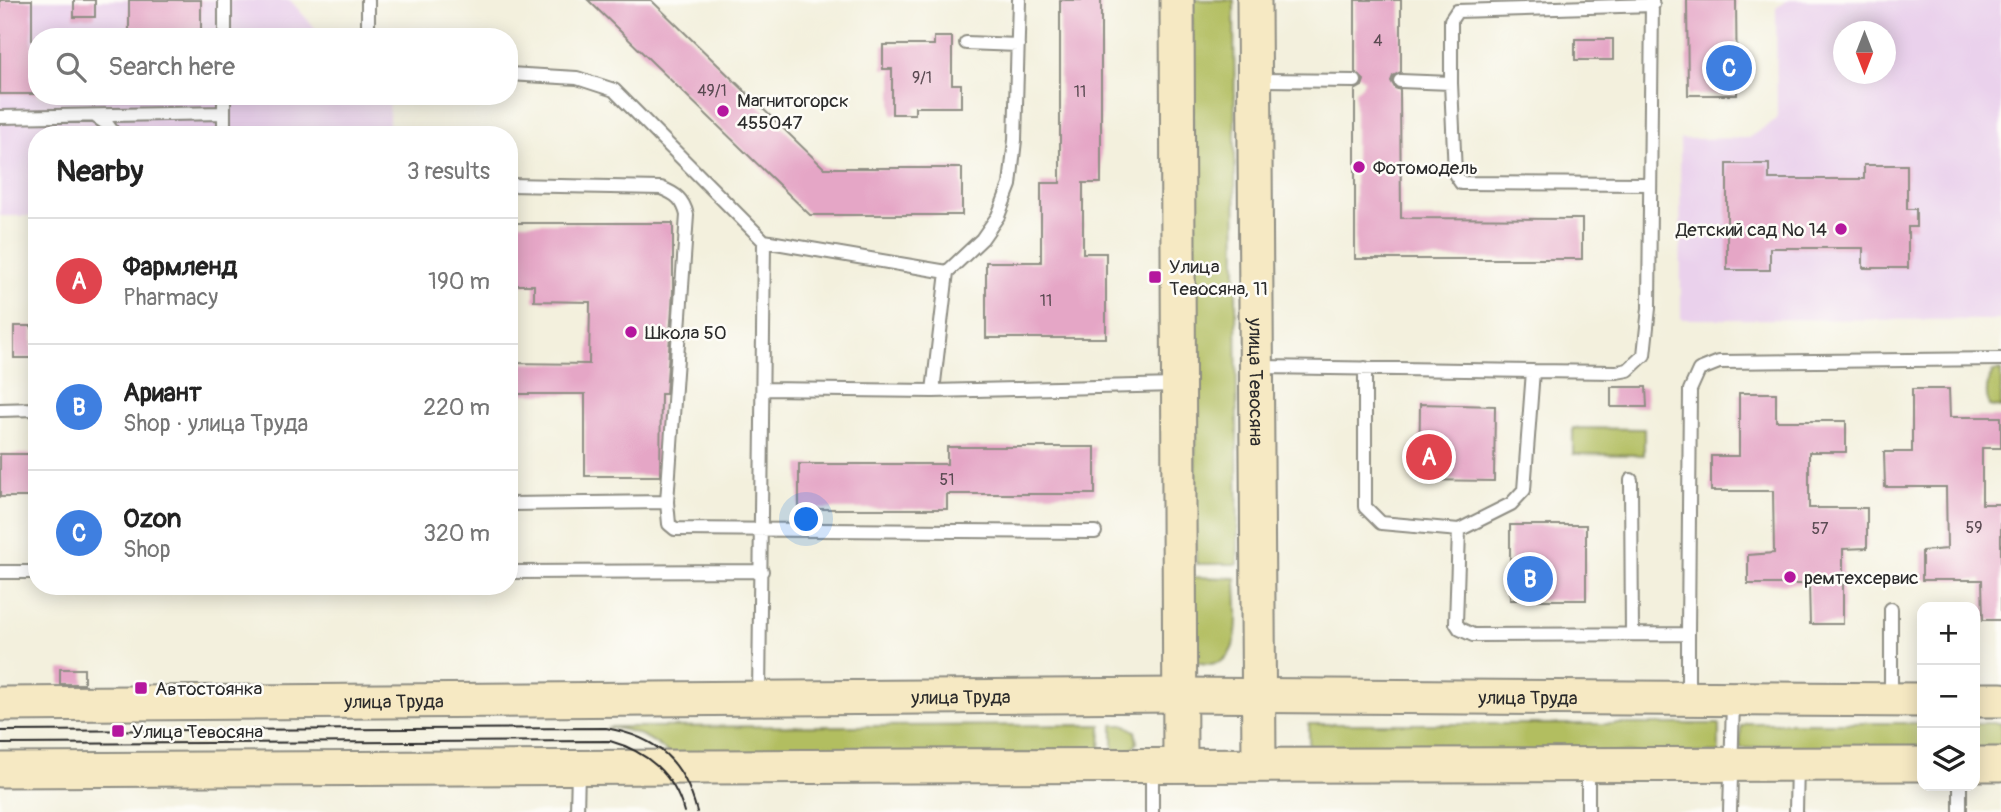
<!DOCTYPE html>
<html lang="en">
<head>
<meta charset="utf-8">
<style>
  :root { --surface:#fff; --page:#f2f2f2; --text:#222; --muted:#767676; --line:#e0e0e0; --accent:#b5179e }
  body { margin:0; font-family:Pangolin,sans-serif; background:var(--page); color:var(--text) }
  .controls { position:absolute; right:21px; bottom:21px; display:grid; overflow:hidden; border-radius:14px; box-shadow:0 4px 18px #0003 }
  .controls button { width:63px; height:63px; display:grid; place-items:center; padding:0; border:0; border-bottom:2px solid var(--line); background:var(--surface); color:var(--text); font:35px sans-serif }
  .compass { position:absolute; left:1833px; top:21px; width:63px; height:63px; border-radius:50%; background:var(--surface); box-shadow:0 4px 18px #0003; rotate:180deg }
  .you { position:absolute; left:807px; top:520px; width:24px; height:24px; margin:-18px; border:5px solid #fff; border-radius:50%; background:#1a73e8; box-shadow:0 0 0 10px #1a73e833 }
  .badge { display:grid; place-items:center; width:46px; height:46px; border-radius:50%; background:var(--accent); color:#fff; font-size:23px; font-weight:700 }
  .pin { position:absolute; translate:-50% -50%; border:4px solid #fff; box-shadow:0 2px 7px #0006 }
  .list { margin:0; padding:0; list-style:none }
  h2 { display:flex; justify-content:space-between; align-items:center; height:91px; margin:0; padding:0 28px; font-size:30px }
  h2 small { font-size:23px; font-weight:400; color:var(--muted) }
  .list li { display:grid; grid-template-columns:46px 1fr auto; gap:21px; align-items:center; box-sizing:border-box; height:126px; padding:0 28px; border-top:2px solid var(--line) }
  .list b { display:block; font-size:26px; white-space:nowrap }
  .list p { margin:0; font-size:23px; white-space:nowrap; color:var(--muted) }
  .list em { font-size:23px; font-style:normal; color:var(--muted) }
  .icon { flex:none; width:38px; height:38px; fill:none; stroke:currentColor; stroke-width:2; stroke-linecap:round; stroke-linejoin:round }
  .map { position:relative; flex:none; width:2001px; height:812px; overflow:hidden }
  .search { position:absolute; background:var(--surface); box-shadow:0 4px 18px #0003; left:28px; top:28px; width:490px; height:77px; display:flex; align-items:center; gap:18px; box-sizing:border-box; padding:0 24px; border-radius:28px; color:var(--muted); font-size:26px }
  .panel { position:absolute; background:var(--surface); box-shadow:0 4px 18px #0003; left:28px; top:126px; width:490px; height:469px; border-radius:28px }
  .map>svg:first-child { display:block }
  .built { fill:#ead1ec; fill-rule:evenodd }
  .green { fill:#b2be60; stroke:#6e7446; stroke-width:2 }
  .building { fill:#e5a6c6 }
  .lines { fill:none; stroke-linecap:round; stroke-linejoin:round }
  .lane-casing { stroke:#8f8e84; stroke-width:16 }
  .secondary-casing { stroke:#8f8e84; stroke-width:37 }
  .lane { stroke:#fff; stroke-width:12 }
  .secondary { stroke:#f6e9c3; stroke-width:33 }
  .tram { stroke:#2b2b2b; stroke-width:2 }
  .poi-dot { fill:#b5179e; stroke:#fdfcf7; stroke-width:2.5 }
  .labels { text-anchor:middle; stroke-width:5; stroke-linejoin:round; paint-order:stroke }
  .number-label { font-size:16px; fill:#5a4a52 }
  .poi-label { font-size:19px; fill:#2b2b2b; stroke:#fdfcf7; text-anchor:start }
  .street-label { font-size:19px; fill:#2b2b2b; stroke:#fdfcf7 }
</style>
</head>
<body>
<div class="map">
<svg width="2001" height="812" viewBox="0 0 2001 812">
  <rect width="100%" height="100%" fill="#fdfcf7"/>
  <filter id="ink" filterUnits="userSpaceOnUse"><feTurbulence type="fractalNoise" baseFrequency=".0143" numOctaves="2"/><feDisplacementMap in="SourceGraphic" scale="14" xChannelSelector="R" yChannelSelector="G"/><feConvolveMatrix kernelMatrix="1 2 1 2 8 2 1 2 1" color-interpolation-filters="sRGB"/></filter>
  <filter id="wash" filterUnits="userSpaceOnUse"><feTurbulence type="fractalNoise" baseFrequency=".00686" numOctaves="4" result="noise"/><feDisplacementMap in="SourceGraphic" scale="28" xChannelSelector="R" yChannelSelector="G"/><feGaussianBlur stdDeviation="1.57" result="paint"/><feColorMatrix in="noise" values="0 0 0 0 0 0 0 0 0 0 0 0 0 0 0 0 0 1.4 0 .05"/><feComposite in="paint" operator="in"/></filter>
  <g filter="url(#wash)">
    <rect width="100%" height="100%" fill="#f3f0dd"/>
    <path class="built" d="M0 0H290L323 37H37V96H389V135H37V216H0Z
      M1787 0H2001V320L1681 319 1680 139 1748 138 1777 119 1776 8ZM1843 32H1885V74H1843Z"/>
    <path class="green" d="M1192 0H1234L1238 564H1196Z
      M2001 370V408L1989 406C1985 394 1987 382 1993 372Z
      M1573 428 1644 429V455L1573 454Z
      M1182 577 1236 578C1236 610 1248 679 1193 661Z
      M1747 723H1922V751L1740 748 1741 726Z
      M1975 723H2001V751H1975Z
      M1309 724H1719V753H1309Z
      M1101 725 1100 754 671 756C652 737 633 730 607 727Z
      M1113 725H1126L1135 731 1137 743 1131 750 1113 754Z"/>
    <g id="blocks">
      <path class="building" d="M0 0H32V63H37V94H0Z
        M74 0H95V17H74Z
        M129 0H201V37H129Z
        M588 0H651L824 168H962V215H810Z
        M1060 0H1101V183H1083V253H1106V338H986V262H1041V183H1060Z
        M1355 0H1401V72L1393 76 1391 81 1395 88 1400 90 1401 218 1582 219V259H1355V90L1362 86 1364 80 1355 72Z
        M1687 0H1736L1737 95H1688Z
        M934 37H952V84H961V107H915V114H892V69H883V45H934Z
        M1575 39H1613V60H1575Z
        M1727 164H1769V179H1864V165H1907V209H1916V227H1908V268H1863V248H1770V270H1727Z
        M509 223H673V292L666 394H661L660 476H585V394H509V363L589 364 590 302 534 301V285H509Z
        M14 326H32V358H14Z
        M1611 387H1646L1647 407H1611Z
        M1912 389H1949L1950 417H2001V448H1982V504H2001V620H1983L1982 580H1922V551L1947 549 1946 487H1885L1884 452H1912Z
        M1739 393H1776V421H1846V452H1809V508H1867V548L1843 549V624H1810L1809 584H1748V555L1774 553 1773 491H1711V456H1739Z
        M1420 404 1495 406 1494 481 1419 480Z
        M947 447H1095V494H947V509H799V464H947Z
        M0 454H37V497H0Z
        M1510 525H1586V600H1510Z
        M60 669H84V684H60Z"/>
    </g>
  </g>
  <g filter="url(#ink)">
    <use href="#blocks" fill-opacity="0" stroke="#8f8e84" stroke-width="2"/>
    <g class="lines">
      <g class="lane-casing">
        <path id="lane" d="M225 0V37
          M368 0V37
          M1019 0 1015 140 1010 185 998 216 982 239 947 272 933 391 1176 385
          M966 43 1018 45
          M509 74 577 78 614 90 764 241 759 696
          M1255 80 1355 81
          M1400 81 1451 83V20L1457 11 1653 5
          M1451 83 1455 174 1461 183 1650 184
          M95 116 107 124 115 135
          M0 117 224 113
          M224 135V96
          M509 185 661 188C676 194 683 199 687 215L667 502 669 524 675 529 1095 532
          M764 241 947 272
          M1257 367 1533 371 1524 490 1511 504 1459 530 1456 623 1460 629 1473 635 1688 634V697
          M1365 368V507L1381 523 1459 530
          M1533 371 1617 372 1628 370 1644 355 1649 308 1652 0
          M763 389 933 391
          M0 410 37 409
          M1631 480 1632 634
          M509 504 667 502
          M0 572H37
          M509 572 762 571
          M1891 609V700
          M1688 634 1690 390 1699 370 1719 362 2001 359
          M1588 763V812
          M577 812 578 770
          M1152 812V767
          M1730 812 1733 702
          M1796 812 1797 763
          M1960 812V786"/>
      </g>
      <g class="secondary-casing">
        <g id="secondary">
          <path d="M1177 0 1180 762"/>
          <path id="s1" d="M1254 0 1259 762"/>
          <path d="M1975 700H2001"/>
          <path id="s2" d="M0 704 1180 695 1922 700"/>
          <path d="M1975 764H2001"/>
          <path d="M0 770C641 770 1281 761 1922 764"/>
        </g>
      </g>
      <use href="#lane" class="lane"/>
      <use href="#secondary" class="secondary"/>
      <path class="tram" d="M0 731 606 728C657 737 684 761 697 812
        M0 744 610 741C646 751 674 774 684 812"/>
    </g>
  </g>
  <g class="poi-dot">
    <circle cx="723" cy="111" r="7"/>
    <circle cx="1359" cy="167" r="7"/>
    <circle cx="1841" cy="229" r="7"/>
    <rect x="1148" y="270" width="14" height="14" rx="3.5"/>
    <circle cx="631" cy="332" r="7"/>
    <circle cx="1790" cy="577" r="7"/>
    <rect x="134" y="681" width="14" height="14" rx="3.5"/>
    <rect x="111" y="724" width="14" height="14" rx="3.5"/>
  </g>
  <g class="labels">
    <g class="number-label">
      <text x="1378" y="46">4</text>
      <text x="922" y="83">9/1</text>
      <text x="712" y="96">49/1</text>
      <text x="1080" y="97">11</text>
      <text x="1046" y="306">11</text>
      <text x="947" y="485">51</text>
      <text x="1974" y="533">59</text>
      <text x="1820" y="534">57</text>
    </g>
    <g class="poi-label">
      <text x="737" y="107">Магнитогорск<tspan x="737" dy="22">455047</tspan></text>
      <text x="1373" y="174">Фотомодель</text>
      <text x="1827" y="236" text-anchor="end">Детский сад № 14</text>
      <text x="1169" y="273">Улица<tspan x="1169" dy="22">Тевосяна, 11</tspan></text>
      <text x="645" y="339">Школа 50</text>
      <text x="1804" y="584">ремтехсервис</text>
      <text x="155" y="695">Автостоянка</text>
      <text x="132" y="738">Улица Тевосяна</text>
    </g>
    <g class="street-label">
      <text dy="7" stroke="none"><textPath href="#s1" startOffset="382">улица Тевосяна</textPath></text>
      <text dy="7" stroke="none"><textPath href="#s2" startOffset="961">улица Труда</textPath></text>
      <text dy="7" stroke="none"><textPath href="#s2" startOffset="1528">улица Труда</textPath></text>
      <text dy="7" stroke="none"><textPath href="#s2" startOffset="394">улица Труда</textPath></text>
    </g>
  </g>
</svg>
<div class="controls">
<button>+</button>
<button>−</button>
<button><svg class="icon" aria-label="layers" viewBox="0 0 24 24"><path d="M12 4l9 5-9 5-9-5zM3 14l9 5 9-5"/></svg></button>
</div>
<svg class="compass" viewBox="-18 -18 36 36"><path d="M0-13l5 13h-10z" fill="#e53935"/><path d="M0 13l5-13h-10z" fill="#767676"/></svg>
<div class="you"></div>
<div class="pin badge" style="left:1429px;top:457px;background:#e0444e">A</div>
<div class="pin badge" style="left:1530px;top:579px;background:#3f7fe0">B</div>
<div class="pin badge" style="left:1729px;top:68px;background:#3f7fe0">C</div>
<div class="search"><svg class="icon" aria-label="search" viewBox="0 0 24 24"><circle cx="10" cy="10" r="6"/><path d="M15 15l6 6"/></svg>Search here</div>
<section class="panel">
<h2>Nearby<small>3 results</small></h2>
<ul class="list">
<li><span class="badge" style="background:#e0444e">A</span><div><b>Фармленд</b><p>Pharmacy</p></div><em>190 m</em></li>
<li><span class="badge" style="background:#3f7fe0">B</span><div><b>Ариант</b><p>Shop · улица Труда</p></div><em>220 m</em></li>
<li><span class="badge" style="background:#3f7fe0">C</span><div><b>Ozon</b><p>Shop</p></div><em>320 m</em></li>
</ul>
</section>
</div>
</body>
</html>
